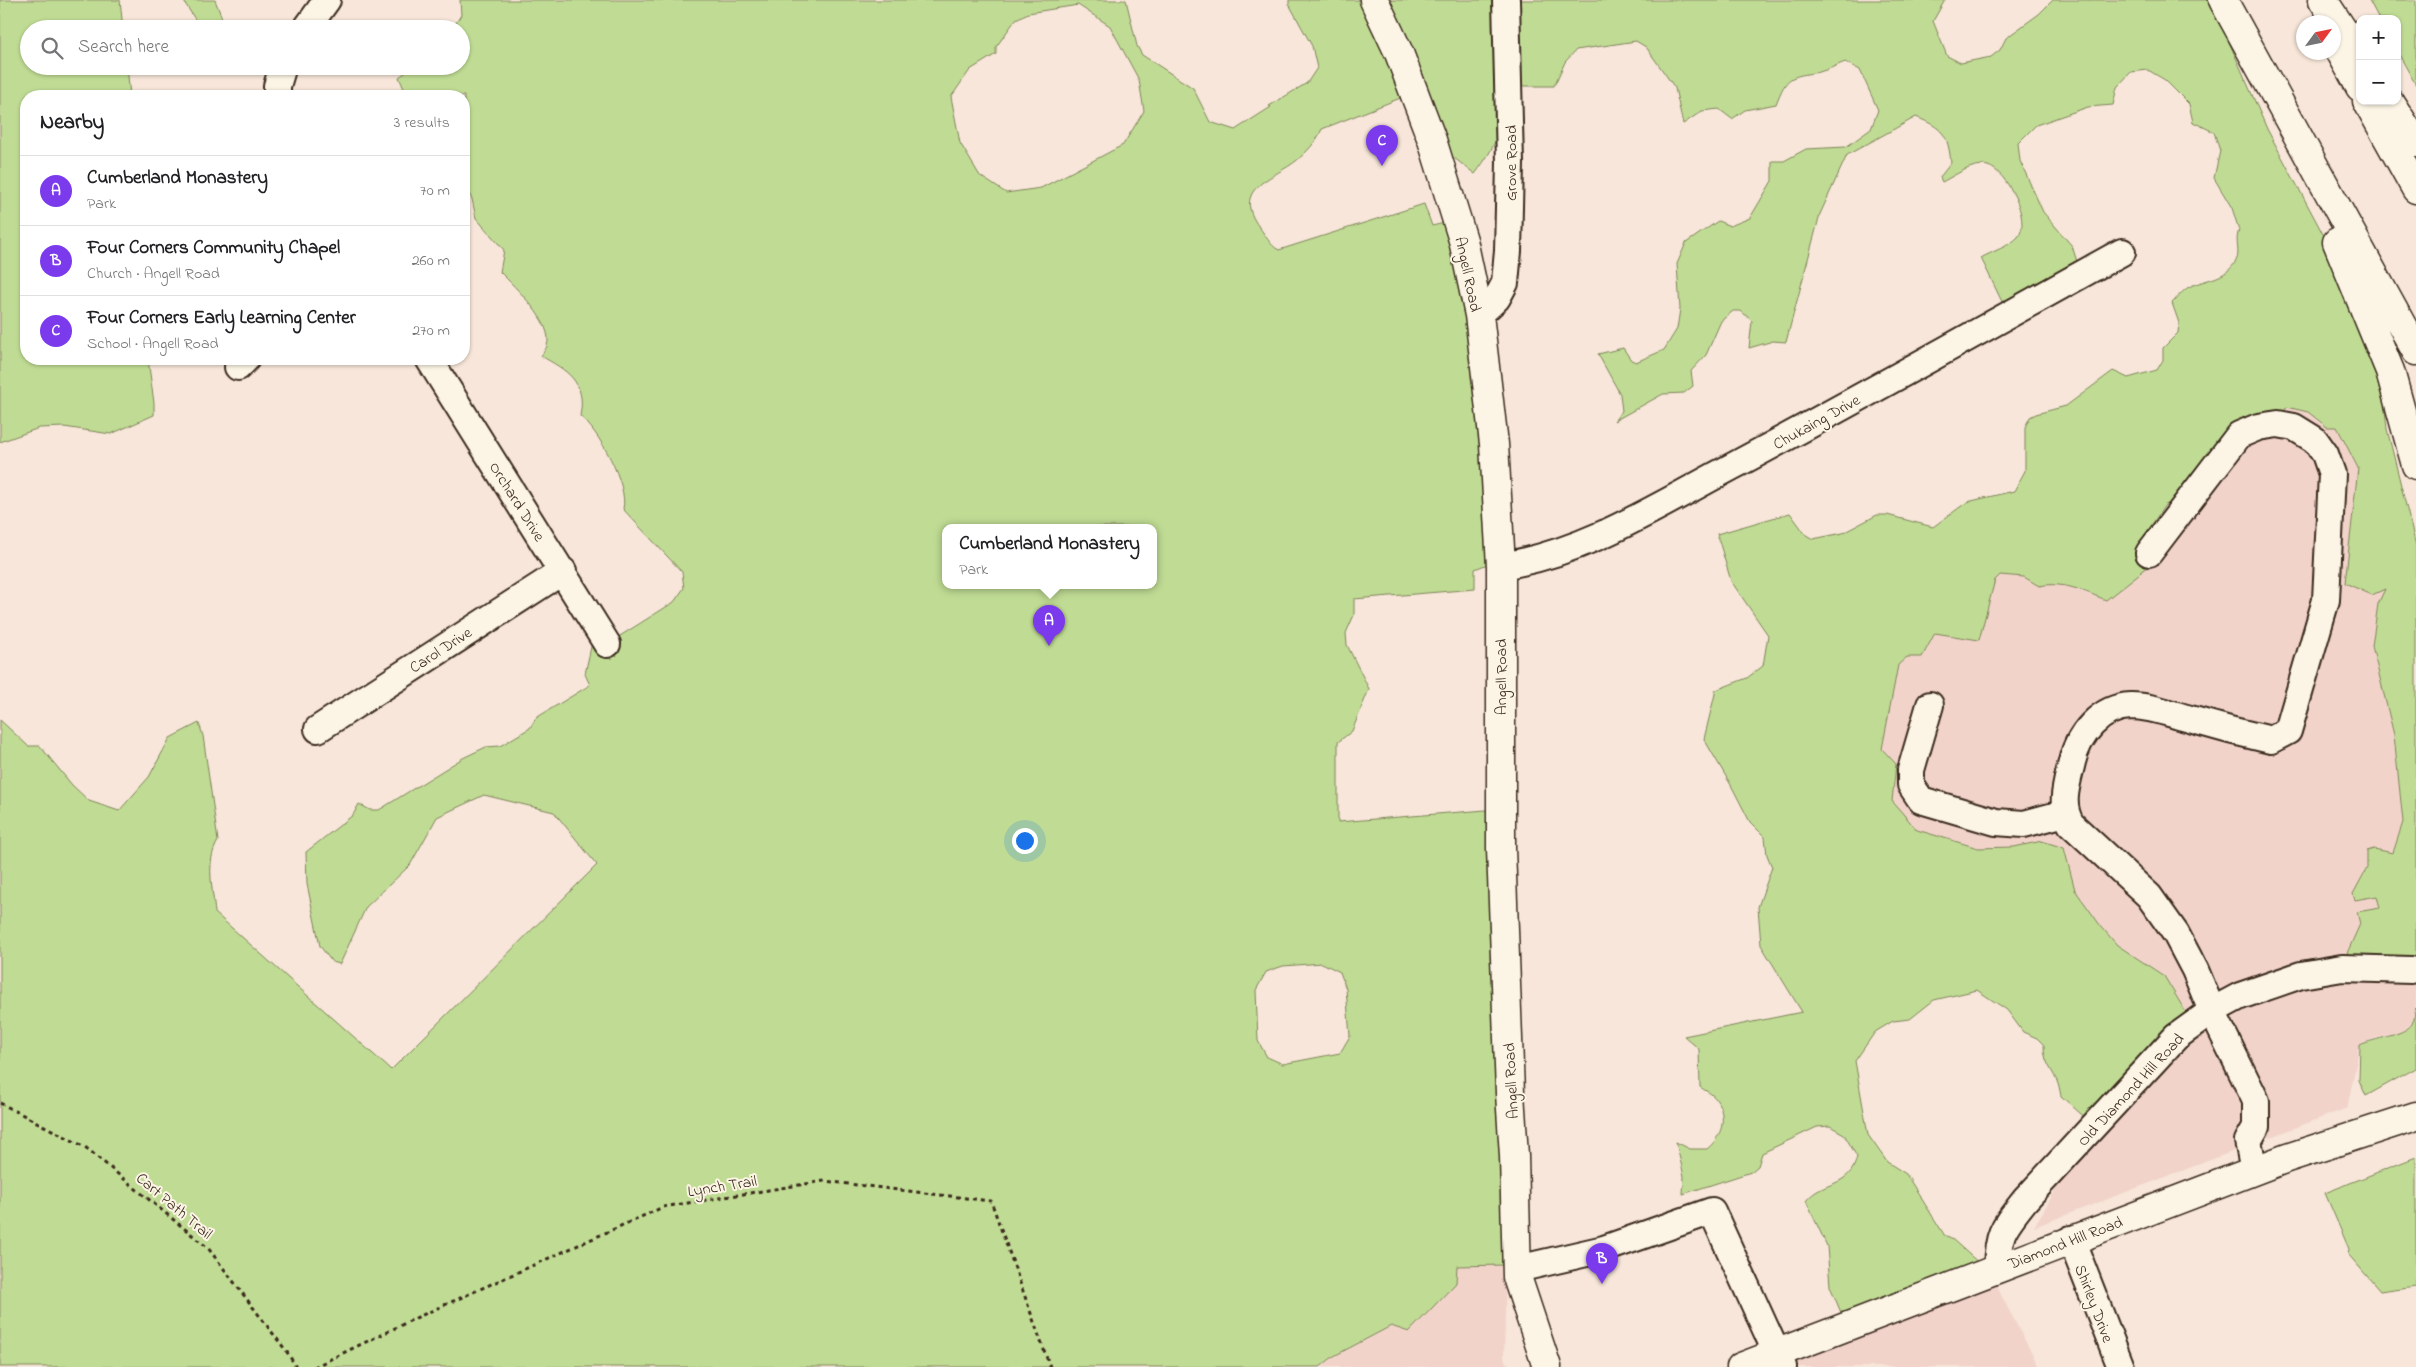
<!DOCTYPE html>
<html lang="en">
<head>
<meta charset="utf-8">
<style>
  :root { --surface:#fff; --page:#f2f2f2; --text:#202124; --muted:#757577; --line:#e0e0e0; --accent:#7c3aed }
  body { margin:0; font-family:"Indie Flower",sans-serif; background:var(--page); color:var(--text) }
  .controls { position:absolute; right:15px; top:15px; display:grid; overflow:hidden; border-radius:10px; box-shadow:0 1px 4px #0004 }
  .controls button { width:45px; height:45px; display:grid; place-items:center; padding:0; border:0; border-bottom:1px solid var(--line); background:var(--surface); color:var(--text); font:25px sans-serif }
  .compass { position:absolute; left:2296px; top:15px; width:45px; height:45px; border-radius:50%; background:var(--surface); box-shadow:0 1px 4px #0004; rotate:57deg }
  .you { position:absolute; left:1024px; top:840px; width:18px; height:18px; margin:-12px; border:4px solid #fff; border-radius:50%; background:#1a73e8; box-shadow:0 0 0 8px #1a73e833 }
  .badge { display:grid; place-items:center; width:32px; height:32px; border-radius:50%; background:var(--accent); color:#fff; font-size:16px; font-weight:700 }
  .pin { position:absolute; translate:-50% -41px; filter:drop-shadow(0 1px 2px #0008) }
  .pin::after { content:''; position:absolute; top:26px; width:18px; height:15px; background:inherit; clip-path:polygon(0 0,100% 0,50% 100%) }
  .popup { position:absolute; left:942px; top:524px; width:215px; height:65px; box-sizing:border-box; display:grid; place-content:center; border-radius:10px; background:var(--surface); filter:drop-shadow(0 1px 4px #0005); font-size:16px; white-space:nowrap; color:var(--muted) }
  .popup b { font-size:19px; color:var(--text) }
  .popup::after { content:''; position:absolute; left:50%; top:100%; margin-left:-10px; border:10px solid transparent; border-top-color:var(--surface) }
  .list { margin:0; padding:0; list-style:none }
  h2 { display:flex; justify-content:space-between; align-items:center; height:65px; margin:0; padding:0 20px; font-size:21px }
  h2 small { font-size:16px; font-weight:400; color:var(--muted) }
  .list li { display:grid; grid-template-columns:32px 1fr auto; gap:15px; align-items:center; box-sizing:border-box; height:70px; padding:0 20px; border-top:1px solid var(--line) }
  .list b { display:block; font-size:19px; white-space:nowrap }
  .list p { margin:0; font-size:16px; white-space:nowrap; color:var(--muted) }
  .list em { font-size:16px; font-style:normal; color:var(--muted) }
  .icon { flex:none; width:28px; height:28px; fill:none; stroke:currentColor; stroke-width:2; stroke-linecap:round; stroke-linejoin:round }
  .map { position:relative; flex:none; width:2416px; height:1367px; overflow:hidden }
  .search { position:absolute; background:var(--surface); box-shadow:0 1px 4px #0004; left:20px; top:20px; width:450px; height:55px; display:flex; align-items:center; gap:12px; box-sizing:border-box; padding:0 18px; border-radius:28px; color:var(--muted); font-size:19px }
  .panel { position:absolute; background:var(--surface); box-shadow:0 1px 4px #0004; left:20px; top:90px; width:450px; height:275px; border-radius:20px }
  .map>svg:first-child { display:block }
  .built { fill:#f1d3ca }
  .green { fill:#c0dc94; stroke:#7e8359; fill-rule:evenodd }
  .lines { fill:none; stroke-linecap:round; stroke-linejoin:round }
  .minor-casing { stroke:#3b2a1e; stroke-width:30 }
  .major-casing { stroke:#3b2a1e; stroke-width:31 }
  .highway-casing { stroke:#3b2a1e; stroke-width:31 }
  .path { stroke:#3b2a1e; stroke-width:3; stroke-dasharray:4 4; stroke-linecap:butt }
  .minor { stroke:#fcf5e5; stroke-width:26 }
  .major { stroke:#fcf5e5; stroke-width:28 }
  .highway { stroke:#fcf5e5; stroke-width:28 }
  .labels { text-anchor:middle; stroke-width:4; stroke-linejoin:round; paint-order:stroke }
  .street-label { font-size:16px; fill:#3b2a1e; stroke:#fcf5e5 }
</style>
</head>
<body>
<div class="map">
<svg width="2416" height="1367" viewBox="0 0 2416 1367">
  <rect width="100%" height="100%" fill="#f7e6d9"/>
  <filter id="ink" filterUnits="userSpaceOnUse"><feTurbulence type="fractalNoise" baseFrequency=".02" numOctaves="2"/><feDisplacementMap in="SourceGraphic" scale="10" xChannelSelector="R" yChannelSelector="G"/><feConvolveMatrix kernelMatrix="1 2 1 2 8 2 1 2 1" color-interpolation-filters="sRGB"/></filter>
  <g filter="url(#ink)">
    <path class="built" d="M2287 407 2308 412 2327 427 2337 426 2358 468 2345 583 2367 592 2386 588 2378 604 2372 646 2394 735 2403 822 2393 853 2374 849 2367 851V867L2353 894 2355 900 2377 896 2380 909 2360 924 2344 960 2373 966 2393 955 2411 973 2416 984V1008L2411 1024 2401 1033 2373 1039 2360 1045 2347 1108 2034 1227 2094 1124 2164 976 2117 945 2100 925 2075 890 2064 848 2042 841 2014 847 1978 848 1917 830 1908 821 1892 801 1896 764 1882 749 1898 665 1907 657H1922L1935 633 2000 575 2024 577 2039 586 2053 583 2065 584 2106 600 2146 554 2143 538 2165 505 2191 496 2205 468 2273 424Z
      M1986 1260 2003 1299 2039 1367H1754Z
      M1500 1264 1504 1265 1506 1270 1504 1358 1510 1367H1320L1334 1356 1391 1326 1457 1266Z"/>
    <path class="green" d="M0 0H120L123 29H29V66H127L130 96H26V359H148L154 403V415L111 434 64 427 39 428 0 442Z
      M183 0H215L222 18 201 29Z
      M460 0H1126L1137 46 1142 55 1193 88 1210 122 1235 130 1271 107 1269 106 1307 83 1317 68 1312 46 1289 4V0H1945L1933 21 1947 56 1961 63 1991 57 2000 50 2006 38 2039 14 2053 0H2213L2226 35 2267 129 2356 296 2379 355 2387 429 2416 546V984L2411 973 2393 955 2373 967 2344 960 2360 924 2357 912 2380 908 2377 896 2355 900 2353 894 2367 868V851L2374 849 2393 853 2403 822 2394 735 2372 646 2378 604 2385 589 2372 595 2345 583 2358 468 2337 427H2327L2308 412 2287 407 2273 424 2264 426 2191 496 2165 505 2143 538 2146 554 2159 558 2106 600C2083 591 2064 581 2039 586L2024 577 2000 575 1995 580 1979 640 1935 633 1922 657H1907L1898 665 1882 749 1896 764 1892 801 1917 830 1978 848 2014 847 2042 841 2064 848 2075 890 2100 925 2117 945 2164 976 2193 1024 2091 1123 2061 1096C2058 1072 2043 1067 2044 1045L2037 1038 2023 1032 2007 1010 1977 990 1934 1000 1910 1019 1893 1021 1875 1032 1855 1061 1868 1135 1887 1162 1906 1174 1945 1236 1953 1240 1981 1265 1847 1327 1830 1286 1827 1246 1806 1201C1822 1180 1850 1189 1857 1157L1844 1134 1830 1126 1817 1127 1762 1153 1758 1166 1751 1172 1683 1194 1684 1176 1676 1142 1690 1149H1707C1722 1137 1728 1117 1716 1099 1713 1094 1704 1090 1700 1087L1699 1049 1684 1036 1802 1012 1761 945 1758 907 1772 867 1767 855 1765 837 1750 822 1731 785 1704 739 1716 690 1747 678 1763 666 1768 635 1731 581 1717 534 1790 513 1806 535 1813 539 1843 533 1877 515H1887L1933 527 1967 502 2014 491 2025 471V427L2030 417 2036 414 2066 406 2113 371 2128 378 2157 370 2163 360V348L2178 333 2179 323 2172 303C2177 298 2183 290 2189 287 2207 278 2225 280 2236 261 2241 252 2234 241 2239 230L2232 208 2214 178 2220 151 2214 132 2193 122 2189 104 2165 80 2148 70 2131 72 2117 87 2113 105 2088 107 2036 125 2018 143 2020 161 2043 212 2072 246 2079 268 2005 308 1981 258C1991 252 2010 246 2018 237 2032 220 2006 171 1988 166 1973 162 1954 176 1942 182L1940 177 1951 163C1948 134 1943 128 1916 117L1847 155 1820 214 1786 342 1773 341 1749 348 1752 321 1741 311H1733L1721 321 1706 355 1691 371 1693 386 1684 393 1663 394 1614 421 1622 411 1620 394 1598 354 1623 348 1631 360 1636 362 1664 350 1677 329 1680 309 1677 264 1686 243 1718 221 1730 226 1750 218 1772 181V161H1784L1806 149 1846 147 1871 129 1878 110 1860 70 1845 62C1837 65 1828 70 1819 72 1790 77 1787 75 1776 104L1745 110 1732 119 1719 109 1702 111 1683 124 1675 88 1646 47 1636 41 1576 50 1565 62 1554 86H1509C1506 122 1497 145 1475 174L1441 148 1408 95 1322 129C1316 142 1308 151 1296 161 1271 180 1231 188 1259 227 1265 234 1270 246 1279 250L1424 204 1432 226 1449 222 1462 265 1495 561 1475 569V589L1354 599V615L1346 633 1347 645 1369 689 1352 731 1338 742V822L1498 809 1504 1265 1457 1266 1456 1283 1409 1332 1391 1326 1334 1356 1320 1367H0V720L28 746H40L72 785 89 801 119 811 149 777 170 738 199 723 203 736 218 841C205 862 213 890 215 913L391 1070 597 865 554 812 484 795 437 817 410 865 366 907 340 964 332 962 320 946 307 884 306 852 353 815 359 804 370 810H379L463 758 486 747 500 746 530 728 536 718 590 685 585 674 593 638 612 641 674 602 684 588 682 572 623 509C629 485 598 430 580 416 587 381 566 370 541 356 543 353 546 349 547 346 555 324 514 286 500 272L504 250 476 218 472 199 464 186V96H407L399 77 415 66H461V29H452L461 15ZM1078 5 1110 26 1139 80 1144 111 1123 145 1041 188 1006 193 980 176 960 143 951 97 970 70 996 54V47L1016 19 1028 13ZM945 527H1153V585H945ZM1322 963 1340 972 1346 989 1350 1036 1340 1053 1283 1064 1267 1057 1258 1041 1256 990 1266 972 1283 966Z
      M2369 0H2416V85L2397 51V19H2379Z
      M2416 1008V1068L2366 1096 2359 1080 2360 1045C2374 1038 2404 1036 2412 1024 2414 1019 2415 1012 2416 1008Z
      M2416 1157V1286L2380 1291 2348 1254 2349 1249 2325 1193Z"/>
    <g class="lines">
      <g class="minor-casing">
        <path id="minor" d="M306 29 327 0
          M277 96V86L283 66
          M1479 315 1497 298 1505 283 1508 251 1510 163 1506 0
          M429 359 607 644
          M238 367 246 359
          M2149 553 2239 435 2258 427 2278 424 2294 427 2315 440 2325 454 2332 474 2326 600 2288 731 2271 740C2244 734 2217 727 2190 719 2171 714 2151 706 2131 706 2100 707 2078 735 2072 762 2067 784 2059 804 2071 824L2149 896 2176 934 2195 970 2212 1011 2256 1101V1127L2248 1141 2254 1170
          M1501 566C1586 553 1659 505 1735 465 1865 396 1993 323 2122 252
          M1930 705 1911 770V785L1921 800 1996 822 2024 824 2065 813
          M318 729 563 571
          M2071 1239 2121 1367
          M1997 1268C1998 1232 2003 1228 2025 1200L2176 1037 2212 1011 2240 996 2301 975 2342 968 2411 970
          M1517 1269 1604 1249 1712 1211 1783 1367"/>
      </g>
      <g class="major-casing">
        <path id="major" d="M1374 0 1399 53 1432 140 1463 240 1479 315 1494 444 1501 566V848L1510 1093 1514 1156 1517 1277 1547 1367
          M1741 1367 2287 1158 2416 1116"/>
      </g>
      <g class="highway-casing">
        <path id="highway" d="M2223 0 2416 351
          M2323 0 2360 56
          M2334 40 2360 87
          M2367 101 2416 189
          M2389 101 2416 143
          M2337 242 2390 371 2416 465"/>
      </g>
      <path class="path" d="M0 1103 85 1147 208 1248 287 1352 296 1367
        M314 1367 420 1316 663 1207 824 1181 991 1201 1050 1367"/>
      <use href="#minor" class="minor"/>
      <use href="#major" class="major"/>
      <use href="#highway" class="highway"/>
    </g>
  </g>
  <g class="labels">
    <g class="street-label">
      <text transform="translate(1510 163) rotate(-90)" y="6">Grove Road</text>
      <text transform="translate(1469 274) rotate(78)" y="6">Angell Road</text>
      <text transform="translate(1816 421) rotate(-29)" y="6">Chukaing Drive</text>
      <text transform="translate(518 501) rotate(58)" y="6">Orchard Drive</text>
      <text transform="translate(440 649) rotate(-33)" y="6">Carol Drive</text>
      <text transform="translate(1500 677) rotate(-90)" y="6">Angell Road</text>
      <text transform="translate(1510 1081) rotate(-93)" y="6">Angell Road</text>
      <text transform="translate(2130 1089) rotate(-47)" y="6">Old Diamond Hill Road</text>
      <text transform="translate(722 1185) rotate(-9)" y="6">Lynch Trail</text>
      <text transform="translate(175 1205) rotate(40)" y="6">Cart Path Trail</text>
      <text transform="translate(2065 1242) rotate(-21)" y="6">Diamond Hill Road</text>
      <text transform="translate(2095 1303) rotate(69)" y="6">Shirley Drive</text>
    </g>
  </g>
</svg>
<div class="controls">
<button>+</button>
<button>−</button>
</div>
<svg class="compass" viewBox="-18 -18 36 36"><path d="M0-13l5 13h-10z" fill="#e53935"/><path d="M0 13l5-13h-10z" fill="#757577"/></svg>
<div class="you"></div>
<div class="pin badge" style="left:1049px;top:646px">A</div>
<div class="popup"><b>Cumberland Monastery</b>Park</div>
<div class="pin badge" style="left:1602px;top:1284px">B</div>
<div class="pin badge" style="left:1382px;top:166px">C</div>
<div class="search"><svg class="icon" aria-label="search" viewBox="0 0 24 24"><circle cx="10" cy="10" r="6"/><path d="M15 15l6 6"/></svg>Search here</div>
<section class="panel">
<h2>Nearby<small>3 results</small></h2>
<ul class="list">
<li><span class="badge">A</span><div><b>Cumberland Monastery</b><p>Park</p></div><em>70 m</em></li>
<li><span class="badge">B</span><div><b>Four Corners Community Chapel</b><p>Church · Angell Road</p></div><em>260 m</em></li>
<li><span class="badge">C</span><div><b>Four Corners Early Learning Center</b><p>School · Angell Road</p></div><em>270 m</em></li>
</ul>
</section>
</div>
</body>
</html>
